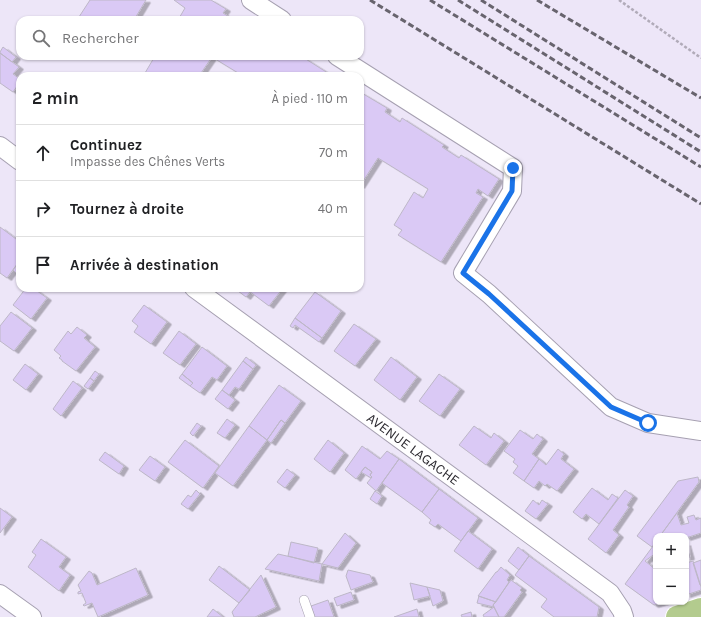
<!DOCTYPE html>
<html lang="fr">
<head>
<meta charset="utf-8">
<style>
  :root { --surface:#fff; --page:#f6f6f6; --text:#202124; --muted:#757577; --line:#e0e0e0 }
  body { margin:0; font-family:Karla,sans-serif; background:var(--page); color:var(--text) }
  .controls { position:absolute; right:12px; bottom:12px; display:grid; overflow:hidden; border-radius:8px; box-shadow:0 1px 3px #0004 }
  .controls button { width:36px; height:36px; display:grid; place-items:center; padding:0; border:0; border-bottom:1px solid var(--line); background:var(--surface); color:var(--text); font:20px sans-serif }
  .stop { position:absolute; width:12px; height:12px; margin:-9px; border:3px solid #1a73e8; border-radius:50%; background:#fff }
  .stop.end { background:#1a73e8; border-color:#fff; box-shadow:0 1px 4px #0008 }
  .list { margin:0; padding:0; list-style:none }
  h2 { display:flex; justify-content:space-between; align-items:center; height:52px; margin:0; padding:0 16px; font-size:17px }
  h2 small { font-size:13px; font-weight:400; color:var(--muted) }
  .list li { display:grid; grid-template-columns:26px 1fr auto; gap:12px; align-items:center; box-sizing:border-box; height:56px; padding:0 16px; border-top:1px solid var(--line) }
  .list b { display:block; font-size:15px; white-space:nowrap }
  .list p { margin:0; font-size:13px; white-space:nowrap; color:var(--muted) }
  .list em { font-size:13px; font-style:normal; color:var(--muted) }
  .icon { flex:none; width:22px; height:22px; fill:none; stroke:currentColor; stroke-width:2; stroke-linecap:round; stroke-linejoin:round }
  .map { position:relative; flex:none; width:701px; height:617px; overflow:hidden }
  .search { position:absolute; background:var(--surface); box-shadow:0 1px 3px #0004; left:16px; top:16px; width:348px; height:44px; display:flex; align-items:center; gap:10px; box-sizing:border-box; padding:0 14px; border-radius:12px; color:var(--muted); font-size:15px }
  .panel { position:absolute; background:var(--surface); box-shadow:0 1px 3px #0004; left:16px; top:72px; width:348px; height:220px; border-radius:12px }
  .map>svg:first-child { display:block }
  .building { fill:#dac9f5; stroke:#bdb7c7; filter:url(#shadow) }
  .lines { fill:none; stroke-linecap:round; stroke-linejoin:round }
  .lane-casing { stroke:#a6a0b1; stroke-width:10 }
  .street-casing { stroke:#a6a0b1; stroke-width:20 }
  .primary-casing { stroke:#fff; stroke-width:24 }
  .path { stroke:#b1abb9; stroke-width:2.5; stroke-dasharray:3 2; stroke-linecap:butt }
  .lane { stroke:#fff; stroke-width:9 }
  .street { stroke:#fff; stroke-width:18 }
  .primary { stroke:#b3cb8e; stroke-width:22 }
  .rail { stroke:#68646e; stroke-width:3; stroke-dasharray:6 3; stroke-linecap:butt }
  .route { stroke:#1a73e8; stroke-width:5 }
  .labels { text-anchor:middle; stroke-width:3.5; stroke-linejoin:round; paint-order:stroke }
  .street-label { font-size:14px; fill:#2d2b31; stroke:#f8f6fd }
</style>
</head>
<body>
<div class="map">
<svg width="701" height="617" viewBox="0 0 701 617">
  <defs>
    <filter id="shadow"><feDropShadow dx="4.5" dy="2.5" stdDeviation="0" flood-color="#0004"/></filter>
  </defs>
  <rect width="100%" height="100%" fill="#ede6f8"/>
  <path class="building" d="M90 0H146L134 20H77Z
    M174 0H211L226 9 223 13 234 20H178L185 8Z
    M3 47 16 57 12 62 0 53V52Z
    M0 53 19 67 13 74 20 79V82L13 92 0 83Z
    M155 56H301L331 75 330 76H243L212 57 199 76H150L145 73Z
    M360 92 387 108 385 112 400 122 402 118 444 145 442 147 459 158 461 155 499 179 488 196 478 189 476 193 483 197 441 262 398 235 402 230 394 225 414 192 423 198 428 189 378 158 360 186Z
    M0 227 20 242V260L7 278 0 273Z
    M16 266 20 269V272L18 275 13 270Z
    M26 288H33L47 298 31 319 13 305Z
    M240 288H245L250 292 246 297 238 291Z
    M245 288H283L269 306Z
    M315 292 341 311 322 338 295 318Z
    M144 305 167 322 151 344 134 332 138 326 132 321Z
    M11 312 32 328 14 351 0 341V326Z
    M295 318 322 338 319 342 295 325 293 328 290 326Z
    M354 324 376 339 355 366 334 351Z
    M77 327 87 335 84 338 95 347 76 371 62 361V360L59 358 61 356 54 350 68 331 71 334Z
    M179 331 196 344 180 365 163 353Z
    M202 347 227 366 217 380 212 377 200 393 190 386 193 383 182 374Z
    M246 357 256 365 253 369 243 361Z
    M391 357 417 377 400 400 374 380Z
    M243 361 253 369 239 389 235 387 229 395 222 390Z
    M25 364 38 374 26 390 13 380Z
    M95 371 99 374 94 381 90 378Z
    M182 374 193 383 190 386 179 378Z
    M439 374 460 389 440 416 419 401Z
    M90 378 94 381 88 389 84 386Z
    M73 381 82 388 61 416 53 409Z
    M279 385 301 401 285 423 281 420 267 440 249 426Z
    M222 390 235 400 228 409 215 399Z
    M227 419 235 425 225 438 217 433Z
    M281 420 285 423 271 443 267 440Z
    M197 423 201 426 193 436 190 433Z
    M249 426 267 440 233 486 215 473Z
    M474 426 491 438 494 433 504 441 486 465 459 445Z
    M520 430 533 439 537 434 543 439 532 454 539 459 524 481 513 473 518 466 513 462 515 459 504 451Z
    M185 440 219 466 203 488 168 462Z
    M328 440 344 453 330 472 314 459Z
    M362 446 380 459 387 451 399 459 376 491 367 483 372 477 370 475 372 472 365 467 356 479 345 470Z
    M558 449 564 454 561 459 574 469 557 491 547 484 545 486 539 481 534 488 524 481 539 459 546 465Z
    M105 452 124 466 119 474 99 460Z
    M150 456 165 467 155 481 139 470Z
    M399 459 439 489 422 512 382 483Z
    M365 467 372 472 370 475 372 477 371 478 361 472Z
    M287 469 295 475 285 488 277 482Z
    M698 477 699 482 660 536H656V542L652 547 637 536 678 481Z
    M592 488 608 500 612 494 618 498 599 524 586 514 582 519 573 512Z
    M439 489 478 518 461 541 438 524 435 527 429 523 431 520 422 512Z
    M196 490 200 494 188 509 181 504 188 495 191 497Z
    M625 490 633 496 627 505 629 507 613 530 619 535 606 553 588 539Z
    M375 491 382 496 377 504 370 499Z
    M533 500 539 505 542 500 548 504 536 519 525 511Z
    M0 508 12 517 0 533Z
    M677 513 681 525 689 523 687 517 694 515 696 520 701 518V533L686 538V536H660Z
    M468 531 492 549 478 569 454 551Z
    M345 533 356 543 338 568 322 564Z
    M41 539 66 557 59 567 70 575 59 591 28 567 36 555 32 552Z
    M291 542 318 548 314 563 288 556Z
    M656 542V553L645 561 655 569 656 571V602H664L654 605 625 584Z
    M686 543 690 557 686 558Z
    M518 547 529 556 519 570 508 561Z
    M278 554 322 564 319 581 265 569Z
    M529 556 599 607 597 617H554L541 607 547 599 515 575Z
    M701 560V585H700L693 563Z
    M693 561 701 587V590L686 595V563Z
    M219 566 250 590 239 603 209 580Z
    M501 567 510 575 507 580 509 582 496 602 478 596 496 572H497Z
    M136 568 148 595 98 617 92 603 84 606 83 605 86 603 82 593 78 594V592L81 591 78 585 89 571 92 573 97 585Z
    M348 570 370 575 373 582 351 590 346 576Z
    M261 575 276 607 255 617H234L232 612Z
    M511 580 522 588 520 590 522 592 504 617H499L493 605Z
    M410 583 427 587 430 596 414 600Z
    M427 587 440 590 443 601 433 606Z
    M351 592 354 600 337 606 334 598Z
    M479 596 496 602 493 605 494 607 477 603Z
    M328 600 334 617H315L311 606Z
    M494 607 499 617H484L483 615Z
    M213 609 223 617H207Z
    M417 609 419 617H394Z
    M471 612 472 617H462L461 615Z"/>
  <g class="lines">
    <g class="lane-casing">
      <path id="lane" d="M304 600 310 617"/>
    </g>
    <g class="street-casing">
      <g id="street">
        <path d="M251 0 282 20"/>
        <path d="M337 56 513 168 512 191 463 273 489 294 611 407 648 423 701 431"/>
        <path d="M0 146 20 161"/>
        <path id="s1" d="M194 288 610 593 622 611 624 617"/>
        <path d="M0 594 32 617"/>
      </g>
    </g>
    <g class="primary-casing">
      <path id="primary" d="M677 617 701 609"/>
    </g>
    <path class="path" d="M619 0 701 58"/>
    <use href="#lane" class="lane"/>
    <use href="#street" class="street"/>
    <use href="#primary" class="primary"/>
    <path class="rail" d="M370 0 701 204
      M430 0 701 167
      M458 0 701 152
      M481 0 701 138
      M537 0 701 98"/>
  </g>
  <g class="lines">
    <path class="route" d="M513 168 512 191 463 273 489 294 611 407 648 423"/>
  </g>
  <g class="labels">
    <g class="street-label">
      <text dy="5" stroke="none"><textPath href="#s1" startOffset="272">AVENUE LAGACHE</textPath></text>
    </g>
  </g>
</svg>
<div class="controls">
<button>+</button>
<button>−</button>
</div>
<div class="stop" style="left:648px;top:423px"></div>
<div class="stop end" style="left:513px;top:168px"></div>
<div class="search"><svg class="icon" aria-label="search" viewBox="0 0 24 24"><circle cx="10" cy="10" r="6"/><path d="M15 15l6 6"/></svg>Rechercher</div>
<section class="panel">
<h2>2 min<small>À pied · 110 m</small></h2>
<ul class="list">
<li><svg class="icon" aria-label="ahead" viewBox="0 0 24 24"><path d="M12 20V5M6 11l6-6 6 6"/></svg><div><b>Continuez</b><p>Impasse des Chênes Verts</p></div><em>70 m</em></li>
<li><svg class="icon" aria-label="right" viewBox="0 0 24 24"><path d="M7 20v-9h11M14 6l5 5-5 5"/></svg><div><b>Tournez à droite</b></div><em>40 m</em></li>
<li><svg class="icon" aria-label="arrive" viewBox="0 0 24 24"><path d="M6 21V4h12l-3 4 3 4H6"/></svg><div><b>Arrivée à destination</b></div></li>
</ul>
</section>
</div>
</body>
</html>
